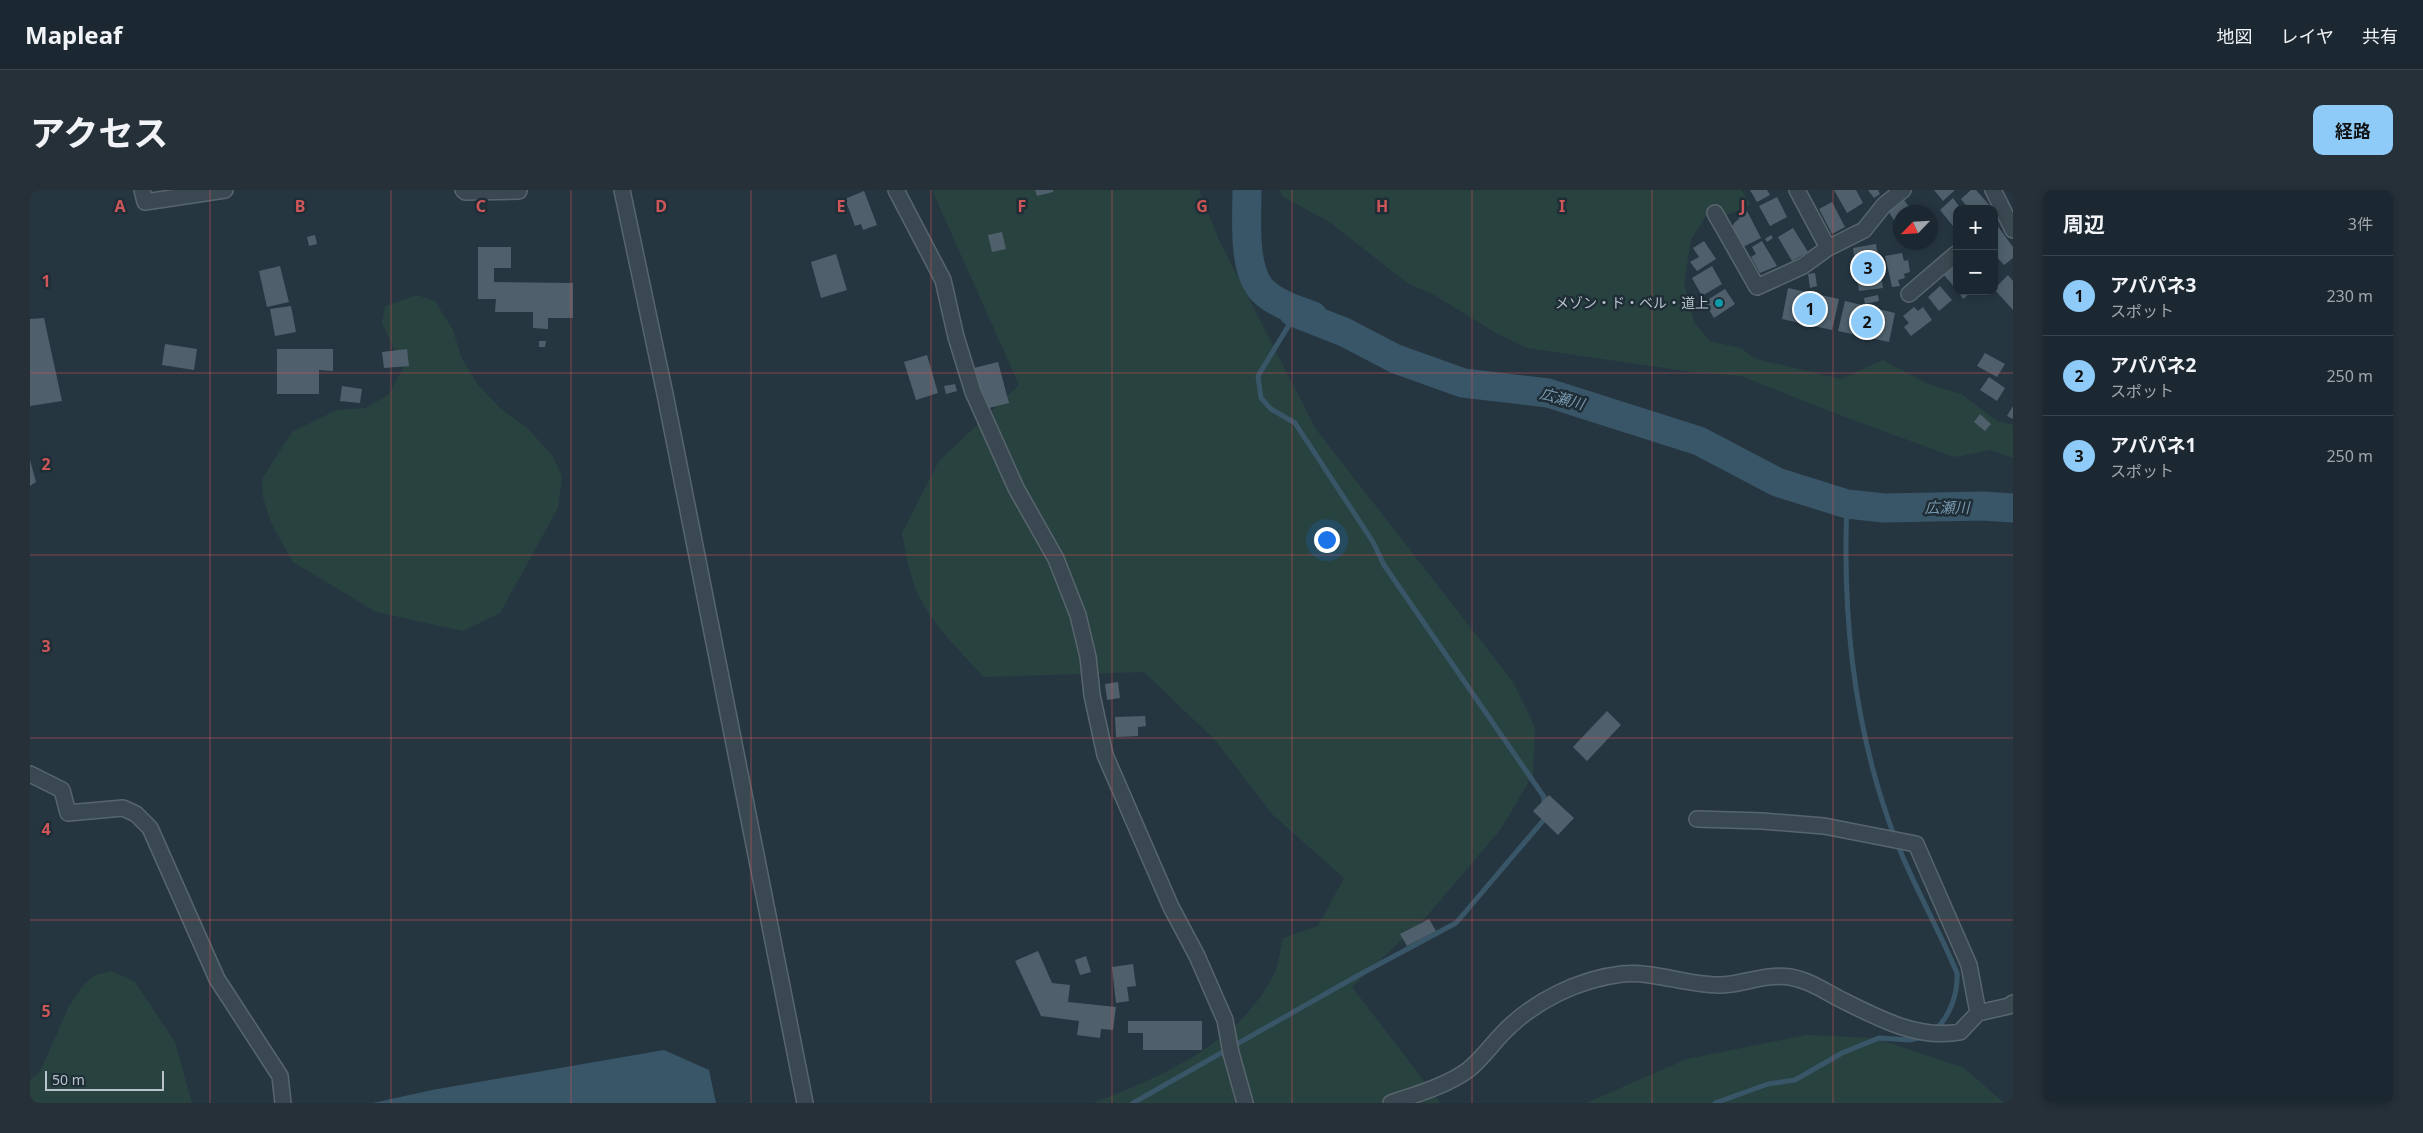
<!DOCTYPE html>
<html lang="ja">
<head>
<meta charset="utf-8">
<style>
  :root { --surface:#1c2831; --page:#253039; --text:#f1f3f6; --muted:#a0a6ab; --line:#3a444d; --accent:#8fcbf8 }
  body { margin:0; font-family:"Noto Sans","Noto Sans JP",sans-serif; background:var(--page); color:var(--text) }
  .controls { position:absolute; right:15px; top:15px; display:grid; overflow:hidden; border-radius:10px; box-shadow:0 2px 8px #0003 }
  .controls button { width:45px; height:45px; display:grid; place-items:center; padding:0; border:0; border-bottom:1px solid var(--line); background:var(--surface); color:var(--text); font:25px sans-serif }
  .compass { position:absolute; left:1863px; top:15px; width:45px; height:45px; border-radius:50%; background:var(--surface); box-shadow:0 2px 8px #0003; rotate:245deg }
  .scale { position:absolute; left:15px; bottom:12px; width:119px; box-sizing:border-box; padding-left:5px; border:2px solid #b7c2cb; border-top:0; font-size:14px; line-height:18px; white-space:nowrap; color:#b7c2cb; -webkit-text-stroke:4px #1f2d36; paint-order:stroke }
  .you { position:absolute; left:1296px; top:349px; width:18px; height:18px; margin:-12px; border:4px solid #fff; border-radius:50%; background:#1a73e8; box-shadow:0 0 0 8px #1a73e833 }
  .badge { display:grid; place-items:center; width:32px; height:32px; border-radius:50%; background:var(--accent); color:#111; font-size:16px; font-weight:700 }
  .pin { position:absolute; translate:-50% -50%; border:2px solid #fff; box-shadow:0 1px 5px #0006 }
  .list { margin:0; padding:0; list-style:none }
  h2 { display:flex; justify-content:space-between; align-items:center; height:65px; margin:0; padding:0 20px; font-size:21px }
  h2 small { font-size:16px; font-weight:400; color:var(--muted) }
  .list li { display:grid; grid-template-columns:32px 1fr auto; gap:15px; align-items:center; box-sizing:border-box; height:80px; padding:0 20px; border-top:1px solid var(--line) }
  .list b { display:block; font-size:19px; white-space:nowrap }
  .list p { margin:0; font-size:16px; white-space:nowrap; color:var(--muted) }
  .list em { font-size:16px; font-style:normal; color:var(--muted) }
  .map { position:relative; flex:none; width:1983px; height:913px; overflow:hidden; border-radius:10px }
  header { display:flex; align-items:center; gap:30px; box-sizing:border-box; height:70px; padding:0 25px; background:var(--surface); border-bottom:1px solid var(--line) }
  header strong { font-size:24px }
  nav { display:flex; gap:28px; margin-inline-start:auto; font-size:18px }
  .intro { display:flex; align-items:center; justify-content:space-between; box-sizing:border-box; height:120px; padding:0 30px }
  h1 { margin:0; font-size:35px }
  .button { padding:12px 22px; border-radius:10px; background:var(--accent); color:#111; font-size:18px; font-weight:700 }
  main { display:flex; gap:30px; padding:0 30px }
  aside { flex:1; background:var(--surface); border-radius:10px; box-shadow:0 2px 8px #0003 }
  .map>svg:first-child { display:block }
  .green { fill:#284240 }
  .water { fill:#395668 }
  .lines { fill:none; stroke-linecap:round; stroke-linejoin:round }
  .stream { stroke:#395668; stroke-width:5 }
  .river { stroke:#395668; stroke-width:29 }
  .building { fill:#4f606c }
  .street-casing { stroke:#58656e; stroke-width:18 }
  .street { stroke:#3a4851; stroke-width:15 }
  .grid { fill:none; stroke:#cd5659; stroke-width:1; stroke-opacity:0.55 }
  .culture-dot { fill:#0f9aa8; stroke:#1f2d36; stroke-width:2 }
  .labels { text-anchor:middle; stroke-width:5; stroke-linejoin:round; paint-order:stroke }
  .poi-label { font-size:14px; fill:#b7c2cb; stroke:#1f2d36; text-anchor:end }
  .water-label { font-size:15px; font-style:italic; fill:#7798ae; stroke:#1f2d36 }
  .grid-label { font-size:16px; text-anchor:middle; font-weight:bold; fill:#cd5659; stroke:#1f2d36; stroke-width:5; stroke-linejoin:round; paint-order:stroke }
</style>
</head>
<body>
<header>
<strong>Mapleaf</strong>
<nav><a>地図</a><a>レイヤ</a><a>共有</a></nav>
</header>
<div class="intro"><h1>アクセス</h1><a class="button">経路</a></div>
<main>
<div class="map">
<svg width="1983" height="913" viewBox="0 0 1983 913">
  <rect width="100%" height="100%" fill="#263641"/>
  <path class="green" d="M902 0H1169L1189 50 1285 238 1483 492 1505 537 1503 585 1470 640 1396 727 1322 797 1411 913H1063C1132 887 1212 852 1245 782 1249 772 1250 759 1253 748L1288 736 1314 688 1243 625 1185 550 1114 482 954 487C927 458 893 426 882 388 877 373 875 358 872 343L909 271 989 195Z
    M1250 0H1712L1721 15 1692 27 1684 12 1661 50 1654 94 1664 132 1680 151 1710 158 1726 169 1811 189 1853 170 1898 194 1931 204 1967 231 1983 235V268L1961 260 1924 267 1799 221 1711 186 1655 181 1497 158 1466 143 1406 106 1377 93 1301 33 1252 6Z
    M387 105 405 111 423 140 432 169 448 195 470 218 498 239 522 265 532 286 528 318 470 423 433 441 346 422 263 372 241 333 233 307 232 289 262 242 307 220 336 218 359 204 373 178 352 133 355 116Z
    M82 781 105 792 145 852 162 913H0V890L10 882 39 816 54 794 65 785Z
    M1776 845 1845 848 1934 878 1974 913H1556L1657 869Z"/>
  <path class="water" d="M634 860 679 880 686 913H343L402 900Z"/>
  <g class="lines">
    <path class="stream" d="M1263 122 1259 135 1228 186 1231 208 1241 219 1265 233 1343 352 1354 375 1514 607V612L1517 615
      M1817 314C1812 427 1825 543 1865 648 1883 695 1908 737 1927 783 1928 802 1921 825 1906 839
      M1103 913 1327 786 1426 733 1517 626
      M1685 913 1738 894 1765 890 1812 863 1849 848 1880 850 1892 847"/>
    <path class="river" d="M1217 0C1217 28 1212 82 1234 102 1247 114 1267 120 1283 126
      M1263 122 1314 142 1366 169 1433 193 1518 203 1669 251 1747 292 1817 314 1854 318 1953 316 1983 318"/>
  </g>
  <path class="building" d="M1005 0H1023V2L1007 6Z
    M1720 0H1737L1740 5 1727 12Z
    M1804 0H1826L1833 13 1817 23Z
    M1838 0H1848L1850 4 1844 8Z
    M1904 0H1925L1913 11Z
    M1941 0H1946L1962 18 1939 19 1931 9Z
    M834 1 847 35 833 40 831 34 825 36 815 9Z
    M1747 7 1757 27 1740 36 1729 16Z
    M1923 8 1931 19H1927V41L1910 20Z
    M1874 10 1883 22H1870V39L1858 21Z
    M1802 12 1815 37 1802 44 1789 19Z
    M1717 21 1731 48 1711 58 1701 38 1705 32 1709 29 1708 26Z
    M1967 35 1983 57V68L1974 75 1964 64V37Z
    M1763 38 1778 62 1762 71 1748 47Z
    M972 42 976 59 962 62 958 45Z
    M285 45 287 54 279 56 277 47Z
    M1741 45 1743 48 1737 52 1735 49Z
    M1674 51 1686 69 1667 81 1660 72 1669 67 1663 58Z
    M1732 51 1747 76 1730 83 1721 67 1726 64 1722 57Z
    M1846 54 1853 98 1829 101 1823 58Z
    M448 57H481V78H464V92L543 93V128H518V139L503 138V122H465L466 109H448Z
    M1872 63 1874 71 1878 70 1880 82 1874 84 1875 88 1868 90 1870 96 1862 97 1855 66Z
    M806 64 817 100 791 108 781 72Z
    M1927 75V100L1914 85Z
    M250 76 259 112 237 117 229 81Z
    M1682 76 1692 94 1672 106 1662 88Z
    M1785 83 1787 96 1780 98 1778 84Z
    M1978 85 1983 91V120L1964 99Z
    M1910 96 1922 110 1909 121 1898 107Z
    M1758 98 1809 109 1802 140 1752 129Z
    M1695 99 1705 114 1684 128 1674 112Z
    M1928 101H1943L1933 109Z
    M1848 105 1849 111 1835 114 1834 108Z
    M1815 111 1865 123 1859 152 1808 141Z
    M261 116 266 142 245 146 240 119Z
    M1884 117 1888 121 1893 117 1902 130 1881 146 1874 137 1879 133 1873 126Z
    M14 128 32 211 0 216V129Z
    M509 151H516L515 157H509Z
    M135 154 167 159 164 180 132 175Z
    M247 159H303V181L289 180V204H247Z
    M377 159 379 176 354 178 352 162Z
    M1955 163 1975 174 1967 187 1947 176Z
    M897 165 908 203 886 210 874 172Z
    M968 172 979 213 955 219 944 178Z
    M1959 187 1975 198 1967 211 1950 200Z
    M925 194 927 201 916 204 914 196Z
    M312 196 332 199 330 213 310 211Z
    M1983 216V229L1977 226Z
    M1950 224 1961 234 1955 241 1944 232Z
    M0 270 6 292 0 296Z
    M1088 492 1090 508 1077 510 1075 494Z
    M1577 521 1591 535 1557 571 1543 557Z
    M1115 526 1116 536 1108 537V546L1086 547 1085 527Z
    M1519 605 1544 628 1528 645 1503 621Z
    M1399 729 1406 741 1377 756 1370 744Z
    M1008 761 1022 793 1040 795 1038 812 1086 817 1083 840 1071 839 1070 848 1047 845 1049 831 1011 826 985 771Z
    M1056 766 1061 782 1050 785 1045 770Z
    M1103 774 1106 796 1097 797 1099 811 1086 813 1082 777Z
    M1098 831H1172V860H1113V843H1098Z"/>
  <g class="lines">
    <g class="street-casing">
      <path id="street" d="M112 0 115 12 195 0
        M433 0 435 2 489 1
        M592 0 635 204 775 913
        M866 0 913 90 926 147 943 202 986 298 1026 369 1048 425 1058 467 1062 505 1075 565 1141 717 1167 766 1195 830 1201 863 1215 913
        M1767 0 1798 58
        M1963 0 1983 40
        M1685 23 1727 97 1773 76 1798 58 1834 40 1854 15 1873 0
        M1879 104 1927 63
        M0 584 32 600 38 623 93 618 106 624 120 638 187 789 250 886 253 913
        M1667 629 1732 631 1794 636 1886 654 1939 775 1948 823
        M1361 913C1387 904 1416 896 1438 880 1452 869 1462 854 1474 842 1504 811 1549 789 1592 784 1625 781 1656 795 1689 795 1713 795 1735 783 1760 787 1778 790 1793 800 1808 808 1846 827 1887 850 1930 842L1948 823 1979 816 1983 813"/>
    </g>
    <use href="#street" class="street"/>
  </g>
  <path class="grid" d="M180 0V913M361 0V913M541 0V913M721 0V913M901 0V913M1082 0V913M1262 0V913M1442 0V913M1622 0V913M1803 0V913M0 183H1983M0 365H1983M0 548H1983M0 730H1983"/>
  <circle class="culture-dot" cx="1689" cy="113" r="5"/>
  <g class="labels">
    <g class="poi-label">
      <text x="1679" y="118">メゾン・ド・ベル・道上</text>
    </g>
    <g class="water-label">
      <text transform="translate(1532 209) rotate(15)" y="5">広瀬川</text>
      <text x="1917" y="323">広瀬川</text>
    </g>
  </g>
  <g class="grid-label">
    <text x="90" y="22">A</text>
    <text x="270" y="22">B</text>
    <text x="451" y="22">C</text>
    <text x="631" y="22">D</text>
    <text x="811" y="22">E</text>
    <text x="992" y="22">F</text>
    <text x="1172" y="22">G</text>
    <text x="1352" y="22">H</text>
    <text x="1532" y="22">I</text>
    <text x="1713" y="22">J</text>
    <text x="16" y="97">1</text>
    <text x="16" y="280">2</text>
    <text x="16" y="462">3</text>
    <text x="16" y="645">4</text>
    <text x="16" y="827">5</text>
  </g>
</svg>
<div class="controls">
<button>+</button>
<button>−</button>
</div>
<svg class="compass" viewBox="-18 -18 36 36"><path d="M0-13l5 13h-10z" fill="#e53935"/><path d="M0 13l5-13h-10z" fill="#a0a6ab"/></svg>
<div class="scale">50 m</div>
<div class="you"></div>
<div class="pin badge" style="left:1780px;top:119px">1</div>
<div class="pin badge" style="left:1837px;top:132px">2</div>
<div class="pin badge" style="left:1838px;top:78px">3</div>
</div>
<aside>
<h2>周辺<small>3件</small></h2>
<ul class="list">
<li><span class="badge">1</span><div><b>アパパネ3</b><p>スポット</p></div><em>230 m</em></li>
<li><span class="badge">2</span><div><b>アパパネ2</b><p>スポット</p></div><em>250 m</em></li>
<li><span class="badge">3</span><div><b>アパパネ1</b><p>スポット</p></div><em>250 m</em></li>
</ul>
</aside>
</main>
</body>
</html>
